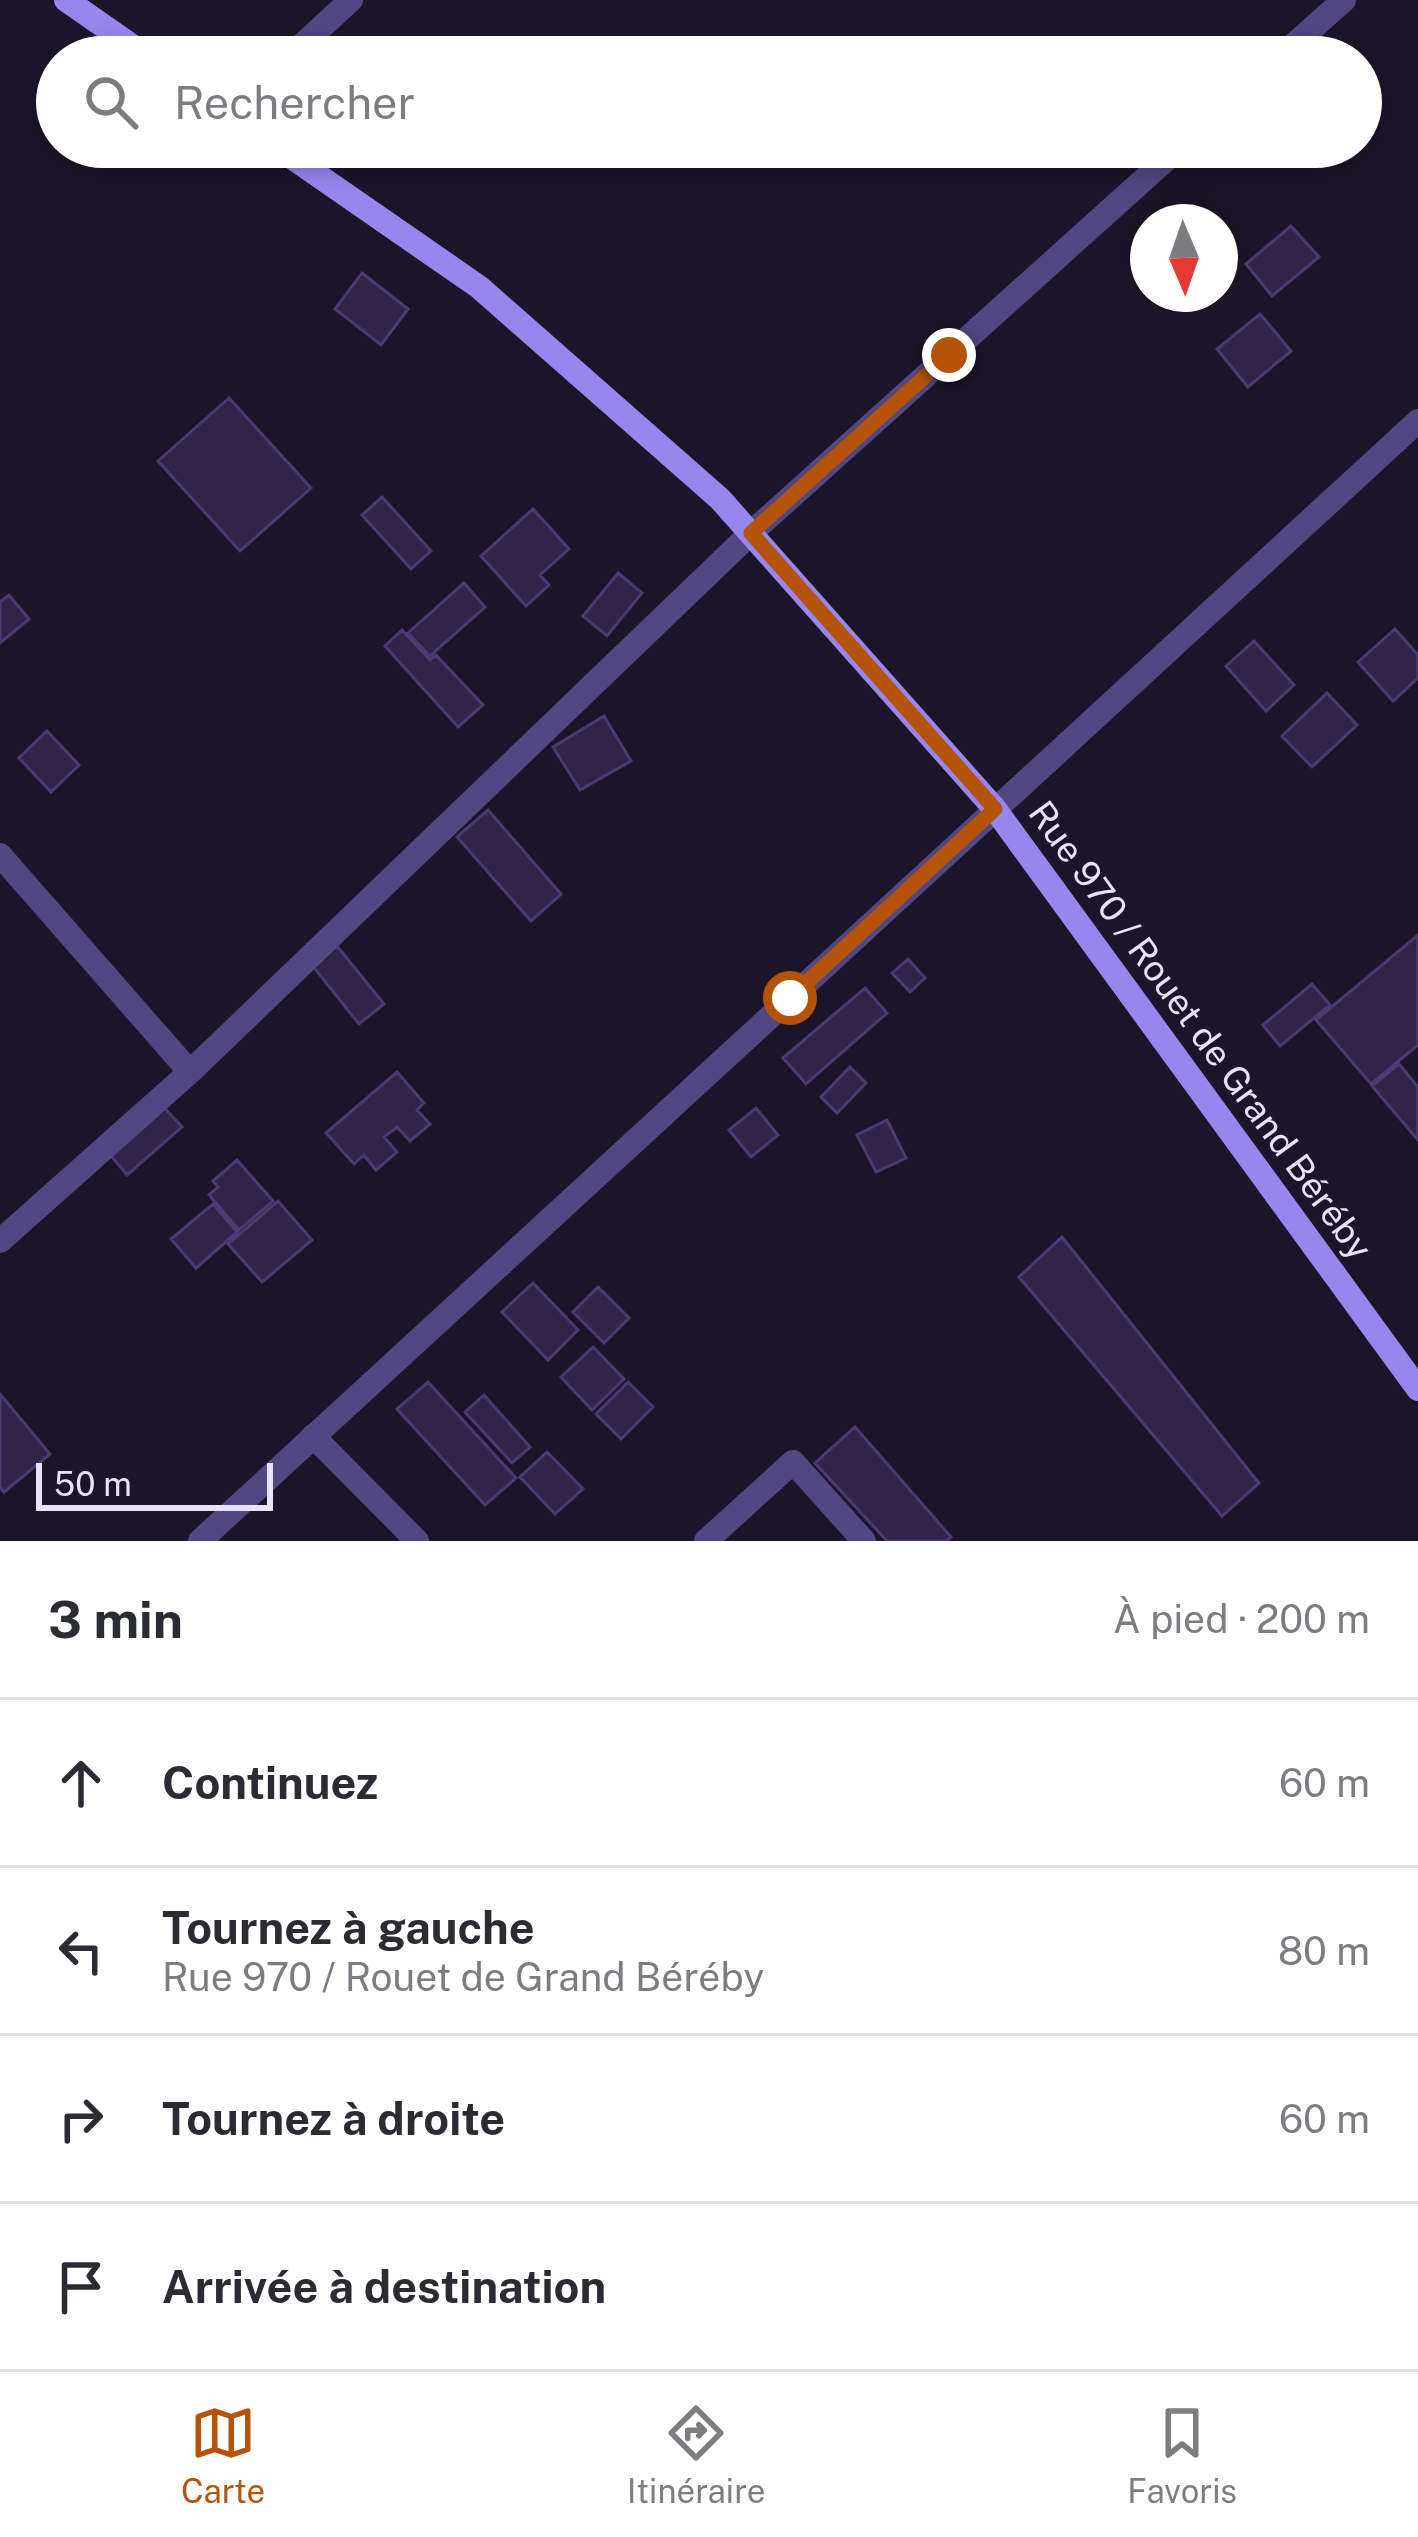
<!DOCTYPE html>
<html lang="fr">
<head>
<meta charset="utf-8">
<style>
  :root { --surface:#fff; --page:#f2f2f3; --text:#2b2b33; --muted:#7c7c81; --line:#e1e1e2; --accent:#b45309 }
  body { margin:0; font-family:"Public Sans",sans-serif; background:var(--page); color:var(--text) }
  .compass { position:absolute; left:1130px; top:204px; width:108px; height:108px; border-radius:50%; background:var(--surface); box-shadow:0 6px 18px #0003; rotate:178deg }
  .scale { position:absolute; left:36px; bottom:30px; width:237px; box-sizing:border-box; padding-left:12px; border:6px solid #e8e2fb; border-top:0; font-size:33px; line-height:42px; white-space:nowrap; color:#e8e2fb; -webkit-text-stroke:9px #1c152a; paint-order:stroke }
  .stop { position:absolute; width:36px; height:36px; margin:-27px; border:9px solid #b45309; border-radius:50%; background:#fff }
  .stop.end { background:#b45309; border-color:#fff; box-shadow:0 3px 12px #0008 }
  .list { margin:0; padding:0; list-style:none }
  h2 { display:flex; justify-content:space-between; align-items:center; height:156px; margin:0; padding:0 48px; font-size:51px }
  h2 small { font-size:39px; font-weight:400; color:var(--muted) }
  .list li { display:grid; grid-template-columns:78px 1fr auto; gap:36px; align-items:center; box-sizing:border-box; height:168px; padding:0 48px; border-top:3px solid var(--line) }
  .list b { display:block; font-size:45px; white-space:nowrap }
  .list p { margin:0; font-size:39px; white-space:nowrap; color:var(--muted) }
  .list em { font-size:39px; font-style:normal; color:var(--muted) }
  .icon { flex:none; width:66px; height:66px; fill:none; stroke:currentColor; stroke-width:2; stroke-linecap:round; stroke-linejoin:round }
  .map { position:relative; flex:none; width:1418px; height:1541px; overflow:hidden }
  .search { position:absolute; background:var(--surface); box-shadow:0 6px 18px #0003; left:36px; right:36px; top:36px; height:132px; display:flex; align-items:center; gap:30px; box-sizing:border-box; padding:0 42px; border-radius:66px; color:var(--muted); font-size:45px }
  .sheet { height:828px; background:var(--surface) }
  nav { display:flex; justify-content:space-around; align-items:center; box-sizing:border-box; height:168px; border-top:3px solid var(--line); background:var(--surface); font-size:33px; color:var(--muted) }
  nav a { display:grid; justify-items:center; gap:6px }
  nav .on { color:var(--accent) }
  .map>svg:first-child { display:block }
  .building { fill:#302448; stroke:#4c3971; stroke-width:3 }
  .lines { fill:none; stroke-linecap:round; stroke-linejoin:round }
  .street { stroke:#514782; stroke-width:24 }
  .secondary { stroke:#9786ee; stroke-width:24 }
  .route { stroke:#b45309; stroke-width:15 }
  .labels { text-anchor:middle; stroke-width:9; stroke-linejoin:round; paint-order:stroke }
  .street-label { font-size:36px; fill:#e8e2fb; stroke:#1c152a }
</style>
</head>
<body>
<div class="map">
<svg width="1418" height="1541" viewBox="0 0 1418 1541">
  <rect width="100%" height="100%" fill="#1c152a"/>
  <path class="building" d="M1291 226 1319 257 1272 296 1246 264Z
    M362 273 408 309 381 345 335 309Z
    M1260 314 1291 351 1248 387 1217 349Z
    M229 398 311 488 240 551 158 461Z
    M382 497 431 551 411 569 362 515Z
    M533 509 569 549 540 575 549 585 526 606 481 556Z
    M618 573 642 593 607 636 583 616Z
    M464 583 485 607 430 656 408 633Z
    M9 595 29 619 0 643V602Z
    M1395 629 1418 655V678L1393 701 1358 662Z
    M402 630 430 660 436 655 483 705 458 727 385 646Z
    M1254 641 1294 685 1266 711 1226 666Z
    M1327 693 1357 725 1312 767 1282 736Z
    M604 716 631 761 580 790 553 747Z
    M47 731 79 765 51 792 19 758Z
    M488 810 561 894 531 921 457 837Z
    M1418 935V1045L1371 1084 1316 1020Z
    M337 946 384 1004 359 1024 312 965Z
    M908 959 925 978 910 992 892 973Z
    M1312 984 1330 1005 1280 1046 1263 1025Z
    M865 988 887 1013 806 1084 783 1058Z
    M1399 1064 1418 1087V1140L1372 1086Z
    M850 1067 866 1083 837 1113 821 1097Z
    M397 1072 424 1103 417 1110 430 1124 410 1141 397 1127 384 1137 397 1152 376 1170 364 1155 354 1164 326 1133Z
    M161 1104 182 1127 127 1175 107 1151Z
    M756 1108 778 1135 751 1157 729 1130Z
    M887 1120 906 1158 876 1172 857 1135Z
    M237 1160 273 1201 239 1230 209 1195 218 1187 213 1181Z
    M278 1201 312 1240 262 1282 228 1244Z
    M213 1204 237 1232 196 1268 171 1239Z
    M1062 1237 1259 1483 1222 1516 1019 1277Z
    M533 1283 578 1330 548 1360 502 1312Z
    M598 1287 629 1318 604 1343 573 1312Z
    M593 1347 624 1379 592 1410 561 1377Z
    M428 1382 516 1478 485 1505 397 1409Z
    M628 1382 653 1407 621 1439 596 1414Z
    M0 1394 50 1454 4 1492 0 1487Z
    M484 1395 530 1447 512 1463 465 1412Z
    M855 1427 951 1537 946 1541H887L815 1463Z
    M547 1452 583 1489 555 1514 520 1477Z"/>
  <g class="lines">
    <path class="street" d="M289 57 351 0
      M1280 57 1344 0
      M0 855 190 1072
      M0 1241 190 1072 751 533 1180 147
      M313 1436 417 1541
      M200 1541 1418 421
      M706 1541 793 1462 864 1541"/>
    <path class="secondary" d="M66 0 148 57
      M277 147 479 287 720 499 995 809 1418 1389"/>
  </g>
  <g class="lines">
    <path class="route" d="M790 998 995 809 751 533 949 355"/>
  </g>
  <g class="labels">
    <g class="street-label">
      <text transform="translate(1201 1030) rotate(54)" y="13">Rue 970 / Rouet de Grand Béréby</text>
    </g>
  </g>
</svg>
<svg class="compass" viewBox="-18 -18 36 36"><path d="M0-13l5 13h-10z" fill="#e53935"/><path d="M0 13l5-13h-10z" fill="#7c7c81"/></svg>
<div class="scale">50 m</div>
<div class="stop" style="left:790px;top:998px"></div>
<div class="stop end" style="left:949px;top:355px"></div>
<div class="search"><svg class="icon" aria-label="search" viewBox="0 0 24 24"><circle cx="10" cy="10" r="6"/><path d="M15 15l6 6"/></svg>Rechercher</div>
</div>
<section class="sheet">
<h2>3 min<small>À pied · 200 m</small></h2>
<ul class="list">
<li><svg class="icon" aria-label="ahead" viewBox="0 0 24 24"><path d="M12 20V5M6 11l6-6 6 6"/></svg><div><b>Continuez</b></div><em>60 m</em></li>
<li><svg class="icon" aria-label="left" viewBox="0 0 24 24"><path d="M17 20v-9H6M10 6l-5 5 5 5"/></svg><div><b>Tournez à gauche</b><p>Rue 970 / Rouet de Grand Béréby</p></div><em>80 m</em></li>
<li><svg class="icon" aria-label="right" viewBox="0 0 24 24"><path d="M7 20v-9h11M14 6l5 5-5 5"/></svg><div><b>Tournez à droite</b></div><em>60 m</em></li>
<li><svg class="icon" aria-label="arrive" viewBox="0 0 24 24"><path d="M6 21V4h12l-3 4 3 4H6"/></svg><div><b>Arrivée à destination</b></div></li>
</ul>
</section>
<nav>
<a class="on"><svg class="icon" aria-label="map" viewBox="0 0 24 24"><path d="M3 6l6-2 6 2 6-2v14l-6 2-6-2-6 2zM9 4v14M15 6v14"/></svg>Carte</a>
<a><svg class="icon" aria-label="directions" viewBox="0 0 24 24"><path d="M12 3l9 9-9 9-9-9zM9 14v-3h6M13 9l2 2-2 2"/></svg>Itinéraire</a>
<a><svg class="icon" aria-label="saved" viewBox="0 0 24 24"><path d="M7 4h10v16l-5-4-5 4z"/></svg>Favoris</a>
</nav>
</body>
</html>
